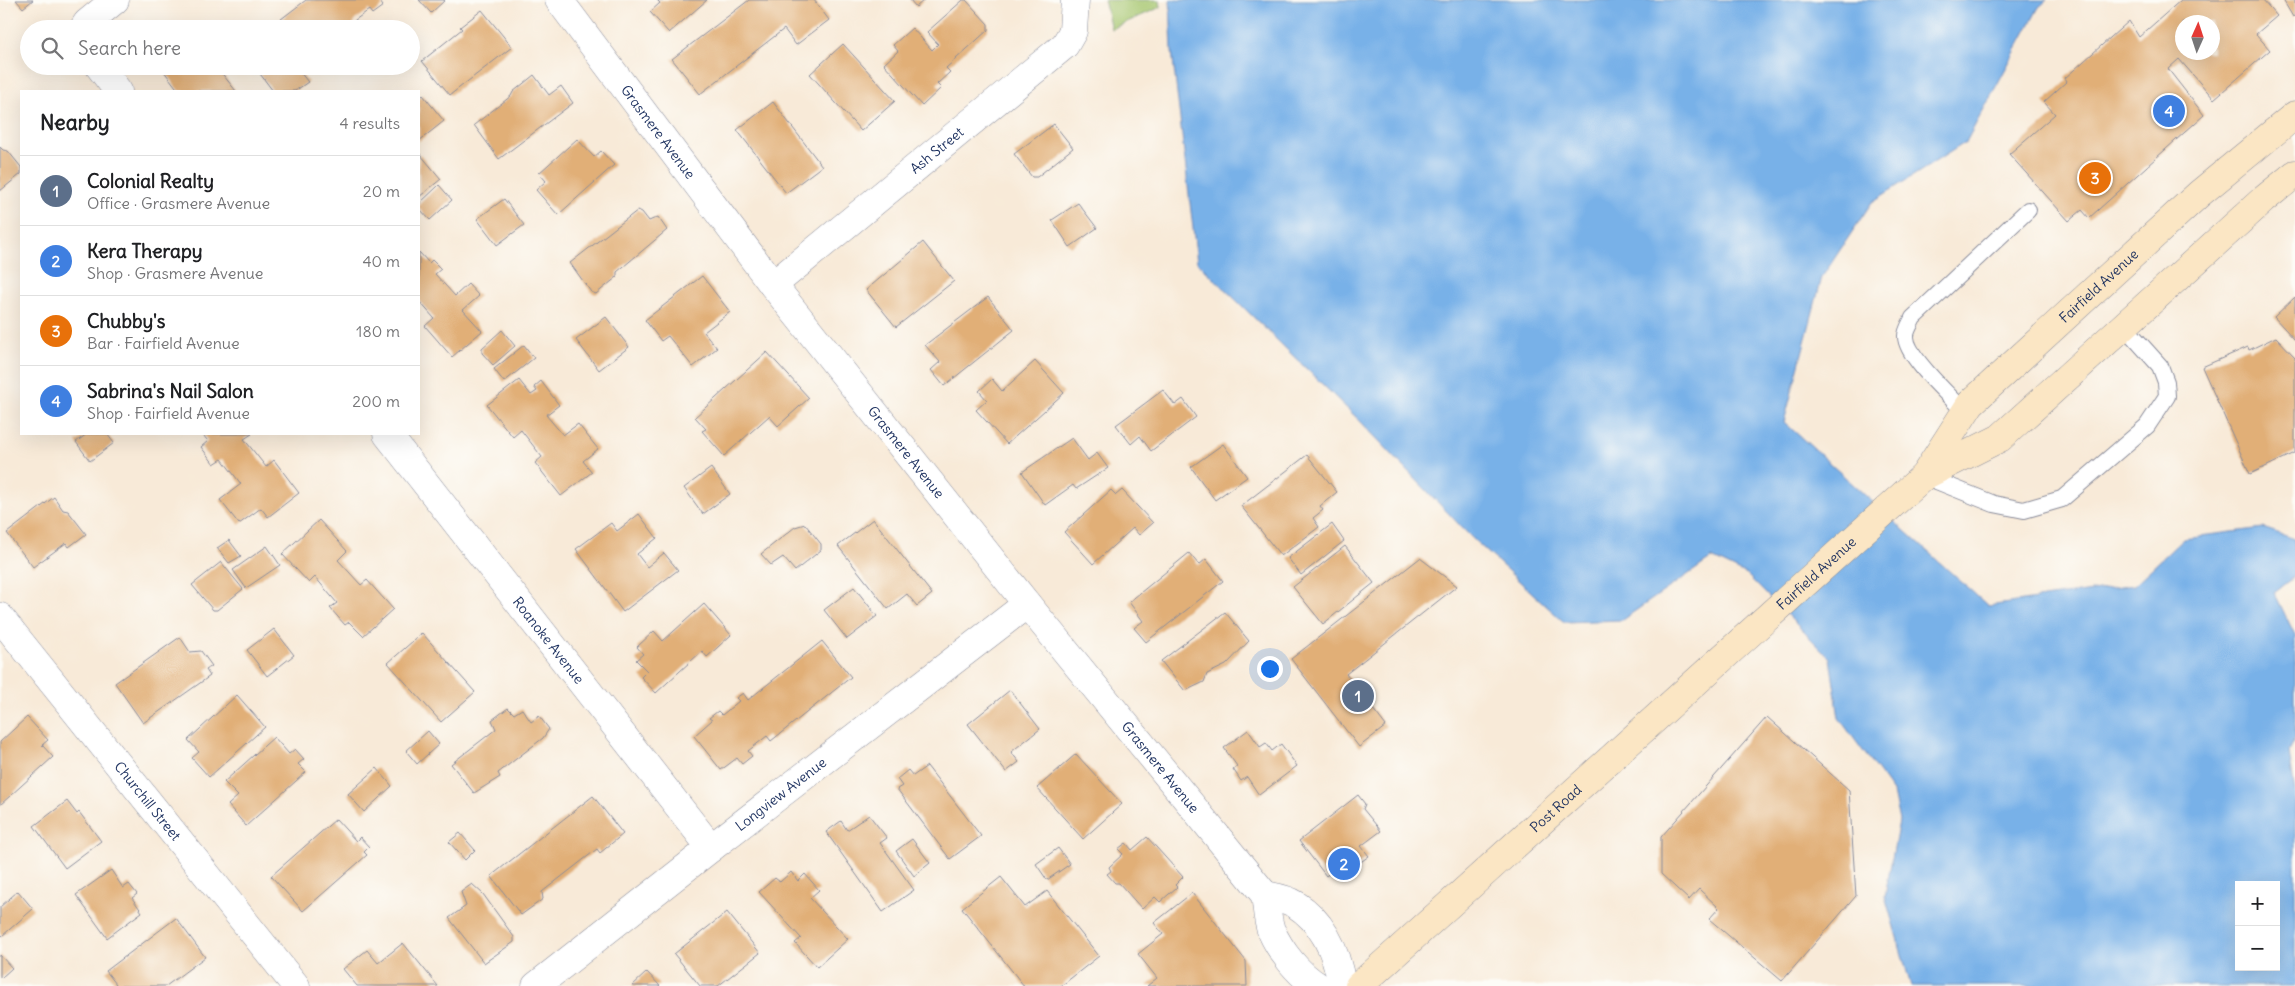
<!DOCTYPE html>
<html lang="en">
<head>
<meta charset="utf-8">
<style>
  :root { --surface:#fff; --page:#f2f2f2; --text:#202124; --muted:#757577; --line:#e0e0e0; --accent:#d93025 }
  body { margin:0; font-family:Delius,sans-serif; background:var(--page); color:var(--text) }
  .controls { position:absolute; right:15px; bottom:15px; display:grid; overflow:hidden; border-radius:0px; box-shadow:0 5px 20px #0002 }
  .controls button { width:45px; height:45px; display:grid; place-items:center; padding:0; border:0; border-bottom:1px solid var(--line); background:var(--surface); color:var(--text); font:25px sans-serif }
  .compass { position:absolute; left:2175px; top:15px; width:45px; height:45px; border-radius:50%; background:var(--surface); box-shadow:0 5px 20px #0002; rotate:3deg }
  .you { position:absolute; left:1269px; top:668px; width:18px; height:18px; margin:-12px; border:4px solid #fff; border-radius:50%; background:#1a73e8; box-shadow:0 0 0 8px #1a73e833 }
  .badge { display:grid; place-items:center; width:32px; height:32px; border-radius:50%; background:var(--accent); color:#fff; font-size:16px; font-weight:700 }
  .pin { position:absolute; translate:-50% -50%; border:2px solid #fff; box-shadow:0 1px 5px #0006 }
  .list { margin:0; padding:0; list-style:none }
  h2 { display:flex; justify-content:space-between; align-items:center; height:65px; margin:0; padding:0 20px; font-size:21px }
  h2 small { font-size:16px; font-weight:400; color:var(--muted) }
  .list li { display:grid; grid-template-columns:32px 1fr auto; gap:15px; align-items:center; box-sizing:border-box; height:70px; padding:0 20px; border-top:1px solid var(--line) }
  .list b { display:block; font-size:19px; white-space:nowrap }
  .list p { margin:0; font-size:16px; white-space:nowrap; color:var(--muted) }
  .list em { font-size:16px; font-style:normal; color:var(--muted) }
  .icon { flex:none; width:28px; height:28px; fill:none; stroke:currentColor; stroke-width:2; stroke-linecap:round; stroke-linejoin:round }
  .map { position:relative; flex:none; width:2295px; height:986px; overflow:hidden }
  .search { position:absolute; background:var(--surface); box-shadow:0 5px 20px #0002; left:20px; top:20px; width:400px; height:55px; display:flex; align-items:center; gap:12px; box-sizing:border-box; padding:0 18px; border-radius:28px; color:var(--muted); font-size:19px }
  .panel { position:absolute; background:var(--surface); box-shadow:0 5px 20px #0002; left:20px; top:90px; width:400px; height:345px; border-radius:0px }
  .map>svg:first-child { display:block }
  .green { fill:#a6c66e; stroke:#607a66 }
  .water { fill:#78b1e8; stroke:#4a70a3; fill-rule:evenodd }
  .building { fill:#e1af77; fill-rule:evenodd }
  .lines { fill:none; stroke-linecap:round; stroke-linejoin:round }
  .service-casing { stroke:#8a8c9b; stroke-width:18 }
  .minor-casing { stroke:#8a8c9b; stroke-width:29 }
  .tertiary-casing { stroke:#8a8c9b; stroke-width:29 }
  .secondary-casing { stroke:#8a8c9b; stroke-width:29 }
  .service { stroke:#fff; stroke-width:16 }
  .minor { stroke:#fff; stroke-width:28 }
  .tertiary { stroke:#fff; stroke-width:28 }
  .secondary { stroke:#fbe6c4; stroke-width:28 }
  .labels { text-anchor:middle; stroke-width:4.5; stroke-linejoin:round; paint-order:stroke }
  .street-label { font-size:14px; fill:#1b2f5e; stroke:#fdfcf7 }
</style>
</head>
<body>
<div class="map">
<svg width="2295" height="986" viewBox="0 0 2295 986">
  <rect width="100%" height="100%" fill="#fdfcf7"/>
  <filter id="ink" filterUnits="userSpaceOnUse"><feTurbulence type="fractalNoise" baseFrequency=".02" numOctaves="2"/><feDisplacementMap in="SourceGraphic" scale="10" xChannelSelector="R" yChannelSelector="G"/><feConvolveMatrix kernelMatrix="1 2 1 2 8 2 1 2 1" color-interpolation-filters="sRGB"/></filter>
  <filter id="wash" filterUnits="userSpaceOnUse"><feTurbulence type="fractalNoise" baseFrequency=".0096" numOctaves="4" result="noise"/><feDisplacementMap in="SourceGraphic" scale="20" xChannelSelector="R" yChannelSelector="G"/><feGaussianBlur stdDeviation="1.12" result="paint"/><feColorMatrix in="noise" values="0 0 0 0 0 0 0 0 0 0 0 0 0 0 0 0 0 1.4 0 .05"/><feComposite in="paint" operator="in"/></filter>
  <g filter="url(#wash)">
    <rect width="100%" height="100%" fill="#f8ead8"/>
    <path class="green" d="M1104 0H1160L1161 7 1111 29Z"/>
    <path class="water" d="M1170 0H2047L2039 7 1966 142 1872 202 1822 277 1784 422 1988 606 2134 585 2184 538 2263 528 2295 539V576L2274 592 2295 635V737L2289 752 2295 793V986H1911L1885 896 1899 821 1893 792 1839 718 1830 658 1747 575 1712 558 1622 620 1564 622 1472 538 1361 422 1197 262 1172 51ZM2239 885H2276V967H2239Z"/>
    <g id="blocks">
      <path class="building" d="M16 0H33L23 8Z
        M306 0H381L379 1 383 6 372 14 369 10 355 20 352 28 268 29Z
        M419 0H445L431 13Z
        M657 0H707L669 33 650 12 660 3Z
        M749 0H814L829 20 796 45 784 29 700 94 672 59Z
        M910 0H924L916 7Z
        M963 0H966L988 24V30L946 68 950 72 937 84 941 88 922 106 884 64 898 51 893 45 912 28 932 50 938 44 927 32Z
        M2181 0H2263L2277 16 2256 34 2270 50 2214 99 2179 59 2168 69 2204 115 2089 218 2082 210 2069 221 2009 154 2055 114 2044 102 2067 81 2065 78 2129 21 2139 37ZM2182 22H2212V52H2182Z
        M2283 0H2295V15L2293 17Z
        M482 10 512 47 450 95 422 61 462 29 460 27Z
        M843 44 895 101 861 131 810 74Z
        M160 66H216L236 91H179Z
        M254 66H295L308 82 295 91H273Z
        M534 75 549 95 561 86 573 103 499 159 474 125 511 96 513 92Z
        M423 95 444 121 419 141V98Z
        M773 102 822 166 786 193 737 130Z
        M1054 124 1073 148 1037 177H1032L1014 154Z
        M577 139 594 157 601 151 614 165 558 215 536 190 546 181 539 173Z
        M0 147 3 150 8 151 21 167V174L0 191Z
        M420 154 441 179 419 197V155Z
        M439 185 452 200 430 220 419 208V204Z
        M504 199 524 225 497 245 477 219Z
        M1078 203 1097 228 1070 247 1052 220Z
        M638 210 642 212 649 221 658 217 667 230 617 272V277L596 294 591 292 570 263Z
        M923 242 954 281 896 327 866 290Z
        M419 252 429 263 432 260 441 269 435 274 455 296 468 284 479 296 463 310 482 331 452 357 425 326 434 318 419 301Z
        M702 276 730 312 704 332 717 348 693 367 668 336 661 341 645 320Z
        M988 297 1014 330 944 386 931 370 940 362 925 345Z
        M2295 297V340L2274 317Z
        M606 317 629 347 599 370 576 340Z
        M502 330 515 346 493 365 482 353V348Z
        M2276 337 2295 357V453L2250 474 2202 367 2248 347 2249 350Z
        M524 345 534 358 504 382 494 369Z
        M767 352 809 398 778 426 769 416 724 456 702 431 706 429 695 417Z
        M1035 361 1064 393 1007 444 976 410 987 400 979 391 992 379 1002 391Z
        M519 380 531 395 537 391 534 387 541 381 559 405 546 415 563 435 578 424 598 449 583 461 592 472 561 496 535 463 542 457 521 430 513 437 487 405Z
        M1163 390 1175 405 1183 399 1196 417 1151 451 1140 436 1131 444 1116 425Z
        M87 434H107L114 443 90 461 76 442Z
        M202 434H252L244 439 266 467 274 460 299 493 268 517 261 508 239 524 220 500 241 484 222 459 214 464 201 447 208 441Z
        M1072 438 1088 460 1097 453 1108 468 1076 489 1073 485 1045 505 1022 472Z
        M1223 444 1247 477 1215 500 1191 467Z
        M1307 455 1337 492 1320 506 1323 510 1313 518 1319 527 1281 556 1241 506Z
        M711 468 730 494 703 514 684 488Z
        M1111 490 1116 495 1122 490 1153 523 1139 535 1133 528 1093 564 1064 532Z
        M54 497 63 510 68 511 86 534 69 547 66 543 33 567 7 533Z
        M639 514 657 538 637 554 647 567 664 553 678 570 623 612 576 549 611 523 617 531Z
        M873 519 932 594 917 606 907 594 888 609 838 546Z
        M319 520 347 551 338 560 361 585 367 580 393 609 363 636 349 622 345 625 330 608 337 603 315 577 309 583 282 554Z
        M805 524 821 544V550L795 571 783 557 771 565 761 554 795 527Z
        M1332 524 1344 541 1301 575 1288 558Z
        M229 540 241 556 229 563 217 548Z
        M267 546 280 565 246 588 233 570Z
        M1345 546 1374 583 1323 624 1293 587Z
        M1189 553 1199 565 1206 559 1223 581 1146 642 1134 628 1143 621 1129 602Z
        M1420 558 1457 586 1346 674 1386 726 1359 747 1291 659Z
        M221 562 243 589 217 610H213L192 585Z
        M854 587 877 616 847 639 824 610Z
        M704 604 731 635 707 657 702 651 656 693 641 677 647 671 636 660 643 654 637 647 654 631 663 641Z
        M1225 612 1249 641 1226 665 1207 674 1204 682 1185 691 1161 661Z
        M274 629 294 655 267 676 247 650Z
        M422 633 475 692 441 722 388 663Z
        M180 637 190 652 201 651 212 666 206 670 210 676 143 723 115 683Z
        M822 641 851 677 771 741 767 736 748 751 752 756 742 764 737 758 721 770 694 736 712 720 709 718 718 711 722 715 739 701 736 698 743 693 748 700Z
        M1010 690 1040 729 1011 752 1019 762 1006 772 968 724Z
        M237 695 265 727 209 777 192 758 199 752 188 740Z
        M508 708 514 714 522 709 531 722 539 716 549 729 543 738 498 773 500 777 474 793 451 764 496 729 492 720Z
        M27 717 48 740 42 745 53 757 0 805V742Z
        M1767 717 1849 790 1856 896 1782 981 1709 919 1719 908 1699 889 1689 900 1661 874V837Z
        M1248 730 1260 747 1266 743 1272 751 1281 744 1297 766 1259 795 1247 777 1241 781 1233 769 1237 766 1224 748Z
        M428 731 439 744 417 764 406 751Z
        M274 737 289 754 295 749 304 759 298 764 306 772 246 826 228 805 238 796 224 782Z
        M1076 754 1122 804 1083 839 1037 788Z
        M927 766 981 836 950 859 897 789 902 786 897 779 908 770 913 776Z
        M377 768 392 786 364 812 348 794Z
        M1358 795 1365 804 1363 809 1381 831 1361 846 1369 856 1340 877 1334 870 1326 876 1299 841Z
        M593 796 623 834 600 853 597 849 542 892 543 899 521 915 491 876Z
        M67 801 77 814 79 812 101 841 65 868 34 826Z
        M869 815 887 838 880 843 914 890 883 912 826 832 841 821 847 830Z
        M336 819 356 841 360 837 369 847 364 852 367 855 303 911 271 876Z
        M460 833 475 850 465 860 449 842Z
        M1147 837 1183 877 1175 885 1177 887 1160 902 1155 897 1142 909 1119 883H1115L1107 874 1111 871 1109 867 1123 854 1118 849 1126 843 1132 850Z
        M912 839 930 863 914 876 896 851Z
        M1058 848 1070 864 1047 880 1036 864Z
        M111 870 123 888 129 884 137 894 132 898 142 912 107 938 76 895Z
        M791 872 798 881 805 874 819 890 810 898 848 939 817 967 795 943 801 938 759 892 775 878 780 882Z
        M1001 877 1025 907 1047 891 1099 956 1061 986H1024L962 908Z
        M472 884 483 894 514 937V942L484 963 449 918 466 906 461 892Z
        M18 891 33 909 2 936 0 934V907Z
        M1192 893 1246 961 1247 986H1147L1157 978 1138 954 1163 934 1154 923Z
        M727 912 760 953 718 986H700L674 954Z
        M176 918 205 957 166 986H114L116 984 106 971Z
        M403 943 438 986H357L343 969 367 950 378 963Z
        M0 955 12 968 1 978 0 977Z
        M647 972 660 986H632Z"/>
    </g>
  </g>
  <g filter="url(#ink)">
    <use href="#blocks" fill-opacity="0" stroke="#8a8c9b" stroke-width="1"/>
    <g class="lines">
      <g class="service-casing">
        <path id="service" d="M1965 412C1951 397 1905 356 1906 336 1906 330 1911 323 1913 318L2028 210
          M1924 476 1994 504 2024 510 2062 499 2147 426 2167 396 2166 382 2160 366 2124 326"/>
      </g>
      <g class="minor-casing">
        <g id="minor">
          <path d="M83 29 87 23 115 0"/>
          <path d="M99 66 118 91"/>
          <path id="s1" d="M773 285 1065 45 1073 31 1075 0"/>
          <path id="s2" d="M387 434 711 848"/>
          <path id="s3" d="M0 617 296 986"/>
          <path id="s4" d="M536 986 711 848 1027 604"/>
        </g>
      </g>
      <g class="tertiary-casing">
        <g id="tertiary">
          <path id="s5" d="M559 0 773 285 1027 604 1265 895C1267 906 1267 920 1271 930 1280 951 1299 975 1318 986"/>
          <path d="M1265 895C1275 897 1287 899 1295 904 1324 922 1337 954 1342 986"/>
        </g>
      </g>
      <g class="secondary-casing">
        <g id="secondary">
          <path id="s6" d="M1924 476 1971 403 2199 194 2295 115"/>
          <path id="s7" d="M1359 986 1924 476 2000 438 2263 200 2295 174"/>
        </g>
      </g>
      <use href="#service" class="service"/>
      <use href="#minor" class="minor"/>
      <use href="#tertiary" class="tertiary"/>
      <use href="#secondary" class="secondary"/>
    </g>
  </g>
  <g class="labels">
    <g class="street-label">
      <text dy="5" stroke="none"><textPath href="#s5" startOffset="165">Grasmere Avenue</textPath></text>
      <text dy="5" stroke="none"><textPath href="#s1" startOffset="212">Ash Street</textPath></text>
      <text dy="5" stroke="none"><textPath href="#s6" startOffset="260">Fairfield Avenue</textPath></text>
      <text dy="5" stroke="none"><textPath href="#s5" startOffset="570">Grasmere Avenue</textPath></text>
      <text dy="5" stroke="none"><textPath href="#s7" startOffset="616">Fairfield Avenue</textPath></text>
      <text dy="5" stroke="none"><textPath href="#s2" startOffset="262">Roanoke Avenue</textPath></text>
      <text dy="5" stroke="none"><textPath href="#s5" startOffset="975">Grasmere Avenue</textPath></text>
      <text dy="5" stroke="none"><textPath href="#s4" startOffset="311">Longview Avenue</textPath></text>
      <text dy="5" stroke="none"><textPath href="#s3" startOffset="236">Churchill Street</textPath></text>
      <text dy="5" stroke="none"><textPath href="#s7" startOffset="265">Post Road</textPath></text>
    </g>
  </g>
</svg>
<div class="controls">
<button>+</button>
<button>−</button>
</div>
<svg class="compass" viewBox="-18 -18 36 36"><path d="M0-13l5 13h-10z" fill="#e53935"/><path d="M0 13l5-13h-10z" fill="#757577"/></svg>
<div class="you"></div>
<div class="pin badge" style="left:1358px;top:696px;background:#5c6f8a">1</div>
<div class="pin badge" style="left:1344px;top:864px;background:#3f7fe0">2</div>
<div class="pin badge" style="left:2095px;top:178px;background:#e8710a">3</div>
<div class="pin badge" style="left:2169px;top:111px;background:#3f7fe0">4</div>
<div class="search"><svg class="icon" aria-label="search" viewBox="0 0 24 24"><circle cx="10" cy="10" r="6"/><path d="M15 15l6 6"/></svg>Search here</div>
<section class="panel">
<h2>Nearby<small>4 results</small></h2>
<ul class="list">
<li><span class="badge" style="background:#5c6f8a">1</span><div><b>Colonial Realty</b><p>Office · Grasmere Avenue</p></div><em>20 m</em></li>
<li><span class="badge" style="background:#3f7fe0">2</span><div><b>Kera Therapy</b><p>Shop · Grasmere Avenue</p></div><em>40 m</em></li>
<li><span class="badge" style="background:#e8710a">3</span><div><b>Chubby's</b><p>Bar · Fairfield Avenue</p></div><em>180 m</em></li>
<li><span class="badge" style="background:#3f7fe0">4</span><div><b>Sabrina's Nail Salon</b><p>Shop · Fairfield Avenue</p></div><em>200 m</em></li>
</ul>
</section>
</div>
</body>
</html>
